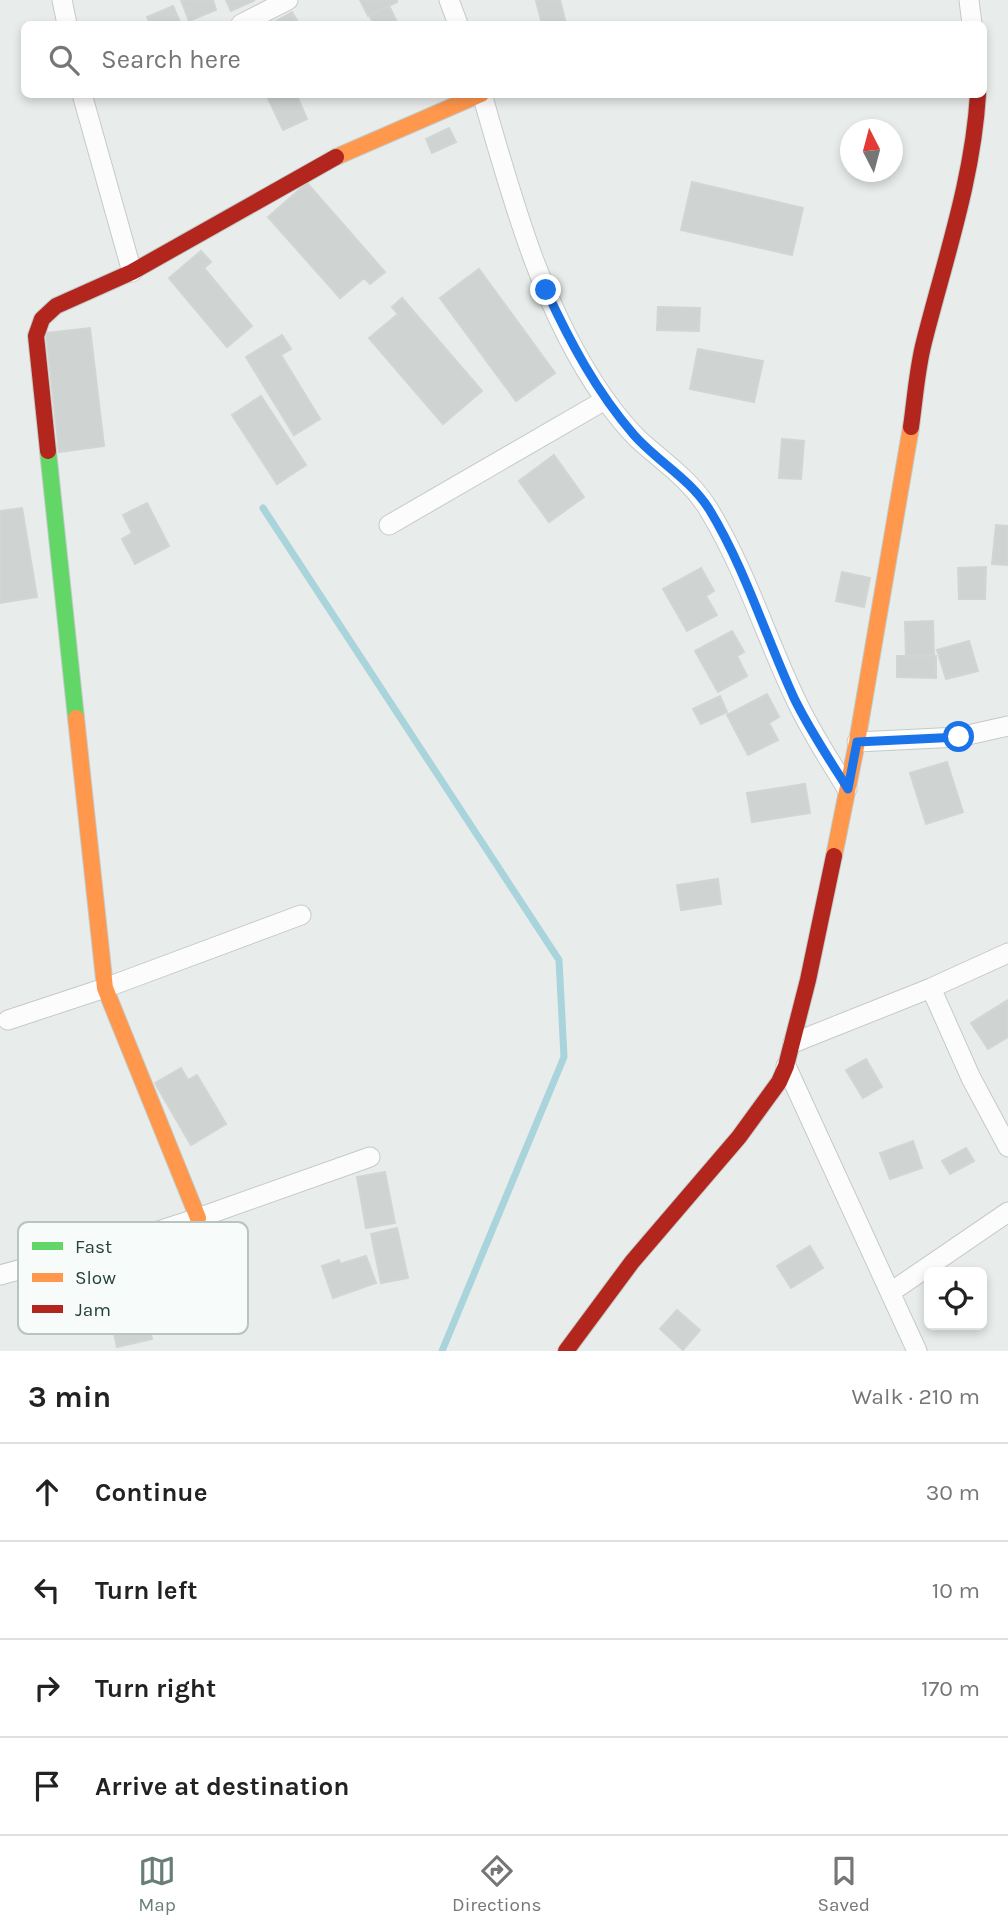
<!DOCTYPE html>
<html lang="en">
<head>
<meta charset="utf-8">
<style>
  :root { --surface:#fff; --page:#f6f6f6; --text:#222; --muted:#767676; --line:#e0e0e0; --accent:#697e78 }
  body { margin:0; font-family:Karla,sans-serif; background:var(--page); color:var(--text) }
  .controls { position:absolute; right:21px; bottom:21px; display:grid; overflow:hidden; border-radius:10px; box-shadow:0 4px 10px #0003 }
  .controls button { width:63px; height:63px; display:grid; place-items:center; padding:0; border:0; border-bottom:2px solid var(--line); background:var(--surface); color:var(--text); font:35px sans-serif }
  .compass { position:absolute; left:840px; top:119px; width:63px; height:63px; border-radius:50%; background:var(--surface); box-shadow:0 4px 10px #0003; rotate:354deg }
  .stop { position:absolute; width:21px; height:21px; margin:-16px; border:5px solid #1a73e8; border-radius:50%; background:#fff }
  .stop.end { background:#1a73e8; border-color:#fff; box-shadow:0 2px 7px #0008 }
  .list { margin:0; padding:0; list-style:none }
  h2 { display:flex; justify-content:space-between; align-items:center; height:91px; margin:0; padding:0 28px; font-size:30px }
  h2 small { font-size:23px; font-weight:400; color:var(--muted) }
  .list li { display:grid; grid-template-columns:46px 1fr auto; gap:21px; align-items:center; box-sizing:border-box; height:98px; padding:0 28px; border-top:2px solid var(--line) }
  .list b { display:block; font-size:26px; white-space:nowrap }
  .list em { font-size:23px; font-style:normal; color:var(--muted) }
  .icon { flex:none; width:38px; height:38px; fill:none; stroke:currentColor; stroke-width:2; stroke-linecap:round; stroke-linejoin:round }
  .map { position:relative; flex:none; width:1008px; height:1351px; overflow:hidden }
  .search { position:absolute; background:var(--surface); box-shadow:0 4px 10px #0003; left:21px; right:21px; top:21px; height:77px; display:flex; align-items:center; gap:18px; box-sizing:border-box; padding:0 24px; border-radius:10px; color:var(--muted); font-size:26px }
  .sheet { height:483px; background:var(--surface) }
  nav { display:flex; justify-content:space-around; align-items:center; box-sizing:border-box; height:98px; border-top:2px solid var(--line); background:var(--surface); font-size:19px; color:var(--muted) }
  nav a { display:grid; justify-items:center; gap:4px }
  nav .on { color:var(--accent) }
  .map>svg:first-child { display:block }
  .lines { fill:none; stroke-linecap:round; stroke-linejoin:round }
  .stream { stroke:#a9d4db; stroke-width:7 }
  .building { fill:#cfd4d2; stroke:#d1d6d4; stroke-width:2 }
  .street-casing { stroke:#c5cac8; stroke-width:21 }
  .fast-casing { stroke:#c3cbc8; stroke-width:18 }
  .slow-casing { stroke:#c3cbc8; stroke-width:18 }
  .jam-casing { stroke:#c3cbc8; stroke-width:18 }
  .street { stroke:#fcfcfc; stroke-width:19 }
  .fast { stroke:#63d668; stroke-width:16 }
  .slow { stroke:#ff974d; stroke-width:16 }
  .jam { stroke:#b3261e; stroke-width:16 }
  .route { stroke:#1a73e8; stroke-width:9 }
  .key { fill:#f7fbf9; stroke:#b8c4c0; stroke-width:2 }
  .key-label { font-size:19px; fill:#24423a }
</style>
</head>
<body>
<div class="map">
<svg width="1008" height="1351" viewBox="0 0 1008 1351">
  <rect width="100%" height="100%" fill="#e8edeb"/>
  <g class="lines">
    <path class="stream" d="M263 508 559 960 564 1057 442 1351"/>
  </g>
  <path class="building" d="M181 0H213L216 10 189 21Z
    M226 0H255L231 11Z
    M360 0H397V2L368 16Z
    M541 0H560L566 24H542L536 1Z
    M173 6 181 24H150L147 17Z
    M389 6 398 24H374L369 15Z
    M292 12 299 24H271Z
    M266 94H296L307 119 283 130Z
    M449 128 456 142 432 153 426 139Z
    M692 182 803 208 792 255 681 230Z
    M307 183 385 272 370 284 364 278 340 298 268 217Z
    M201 251 211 262 204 268 252 326 227 347 169 278Z
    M479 269 555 373 516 401 440 298Z
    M402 298 482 391 443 424 369 338 398 314 392 307Z
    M658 307 700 308 699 331 657 330Z
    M90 328 104 446 59 452 46 333Z
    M282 335 291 349 281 355 320 419 294 435 246 357Z
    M698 349 763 361 754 402 690 389Z
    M261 396 306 465 277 484 232 415Z
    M782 439 804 441 801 479 779 478Z
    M554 455 584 497 549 522 519 481Z
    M147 503 169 546 135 564 122 539 132 533 123 515Z
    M22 508 37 597 0 603V511Z
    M996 525 1008 526V565L992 564Z
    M986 567 985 599H959L958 568Z
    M701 568 714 591 706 596 717 615 687 631 663 589Z
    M842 572 870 578 864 607 836 601Z
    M933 621 934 655 906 656 905 622Z
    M732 631 744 652 737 656 747 676 718 692 695 651Z
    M969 641 978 671 946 679 937 650Z
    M897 656H936V678L897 677Z
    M767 694 779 717 769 723 778 740 748 755 727 715Z
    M720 696 727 712 701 724 693 709Z
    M947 762 963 812 926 824 910 773Z
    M805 784 810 813 752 822 747 793Z
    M718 879 721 904 681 910 677 885Z
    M1008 1000V1037L988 1049 971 1023Z
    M866 1059 882 1087 863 1098 846 1070Z
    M181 1068 188 1080 197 1075 226 1124 191 1145 155 1083Z
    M913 1141 922 1168 890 1179 880 1153Z
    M966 1148 974 1161 950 1174 942 1161Z
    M385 1172 395 1223 366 1228 357 1177Z
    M397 1228 408 1278 381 1283 371 1234Z
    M810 1246 823 1268 791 1288 777 1266Z
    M366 1256 376 1283 333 1298 322 1266 339 1260 340 1264Z
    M141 1293 152 1339 117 1347 107 1301Z
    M677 1310 700 1330 683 1350 660 1329Z"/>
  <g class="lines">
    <g class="street-casing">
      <path id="street" d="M62 0 67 24
        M449 0 458 24
        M969 0 972 24
        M241 24 288 0
        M82 94 132 272
        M482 94C512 198 541 308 604 398 614 412 626 427 638 439 663 462 691 480 709 510 745 569 765 635 795 698 809 729 829 759 847 789
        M389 525 605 400
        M857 742 959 737 1008 726
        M931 988 971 1078 1008 1147
        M8 1020 105 988 301 915
        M793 1043 931 988 1008 953
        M786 1066 917 1351
        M0 1275 140 1237 198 1218 370 1157
        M891 1292 1008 1212"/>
    </g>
    <g class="fast-casing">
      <path id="fast" d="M48 451 76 718"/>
    </g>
    <g class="slow-casing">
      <path id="slow" d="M336 157 481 94
        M76 718 105 988 198 1218
        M834 856 857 742 911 427"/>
    </g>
    <g class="jam-casing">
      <path id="jam" d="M911 427C915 399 917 369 924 342 945 259 973 179 978 94
        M48 451 36 336 42 319 56 306 132 272 336 157
        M566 1351 632 1262 739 1137 779 1082 786 1066 808 980 834 856"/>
    </g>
    <use href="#street" class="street"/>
    <use href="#fast" class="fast"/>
    <use href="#slow" class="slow"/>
    <use href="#jam" class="jam"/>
  </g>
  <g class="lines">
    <path class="route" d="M546 290C570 342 596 391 634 435 658 462 689 478 709 509 745 568 765 635 794 698 809 729 829 759 848 789L857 742 959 737"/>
  </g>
  <rect x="18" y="1222" width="230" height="112" rx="10" class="key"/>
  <rect x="32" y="1242" width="31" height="8" fill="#63d668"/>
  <rect x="32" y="1273" width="31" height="9" fill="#ff974d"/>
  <rect x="32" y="1305" width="31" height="8" fill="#b3261e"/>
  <g class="key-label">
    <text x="75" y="1253">Fast</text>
    <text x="75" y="1284">Slow</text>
    <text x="75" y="1316">Jam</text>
  </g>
</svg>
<div class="controls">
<button><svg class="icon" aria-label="locate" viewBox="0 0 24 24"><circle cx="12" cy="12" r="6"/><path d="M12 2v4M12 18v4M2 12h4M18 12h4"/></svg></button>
</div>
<svg class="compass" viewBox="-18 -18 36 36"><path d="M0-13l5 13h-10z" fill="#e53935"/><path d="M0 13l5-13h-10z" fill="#767676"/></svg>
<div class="stop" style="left:959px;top:737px"></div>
<div class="stop end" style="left:546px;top:290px"></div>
<div class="search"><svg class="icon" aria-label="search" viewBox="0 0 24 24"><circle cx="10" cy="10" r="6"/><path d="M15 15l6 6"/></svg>Search here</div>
</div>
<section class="sheet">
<h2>3 min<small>Walk · 210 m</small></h2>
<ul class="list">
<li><svg class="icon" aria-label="ahead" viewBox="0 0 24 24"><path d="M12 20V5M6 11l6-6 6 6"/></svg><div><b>Continue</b></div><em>30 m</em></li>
<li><svg class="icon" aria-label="left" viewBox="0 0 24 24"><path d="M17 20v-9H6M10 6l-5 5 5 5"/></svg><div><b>Turn left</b></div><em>10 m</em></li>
<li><svg class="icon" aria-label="right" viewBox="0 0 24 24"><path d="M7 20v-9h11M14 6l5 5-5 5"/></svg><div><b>Turn right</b></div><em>170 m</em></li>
<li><svg class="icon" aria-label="arrive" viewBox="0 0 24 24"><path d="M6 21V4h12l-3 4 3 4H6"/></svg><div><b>Arrive at destination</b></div></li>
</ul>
</section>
<nav>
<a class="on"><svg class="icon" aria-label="map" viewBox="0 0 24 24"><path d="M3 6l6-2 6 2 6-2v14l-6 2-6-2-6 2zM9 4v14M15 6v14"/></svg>Map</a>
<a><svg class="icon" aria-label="directions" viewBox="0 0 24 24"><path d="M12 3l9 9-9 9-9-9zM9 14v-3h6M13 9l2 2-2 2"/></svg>Directions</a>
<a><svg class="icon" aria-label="saved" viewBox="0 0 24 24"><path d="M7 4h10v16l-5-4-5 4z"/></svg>Saved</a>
</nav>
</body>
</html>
